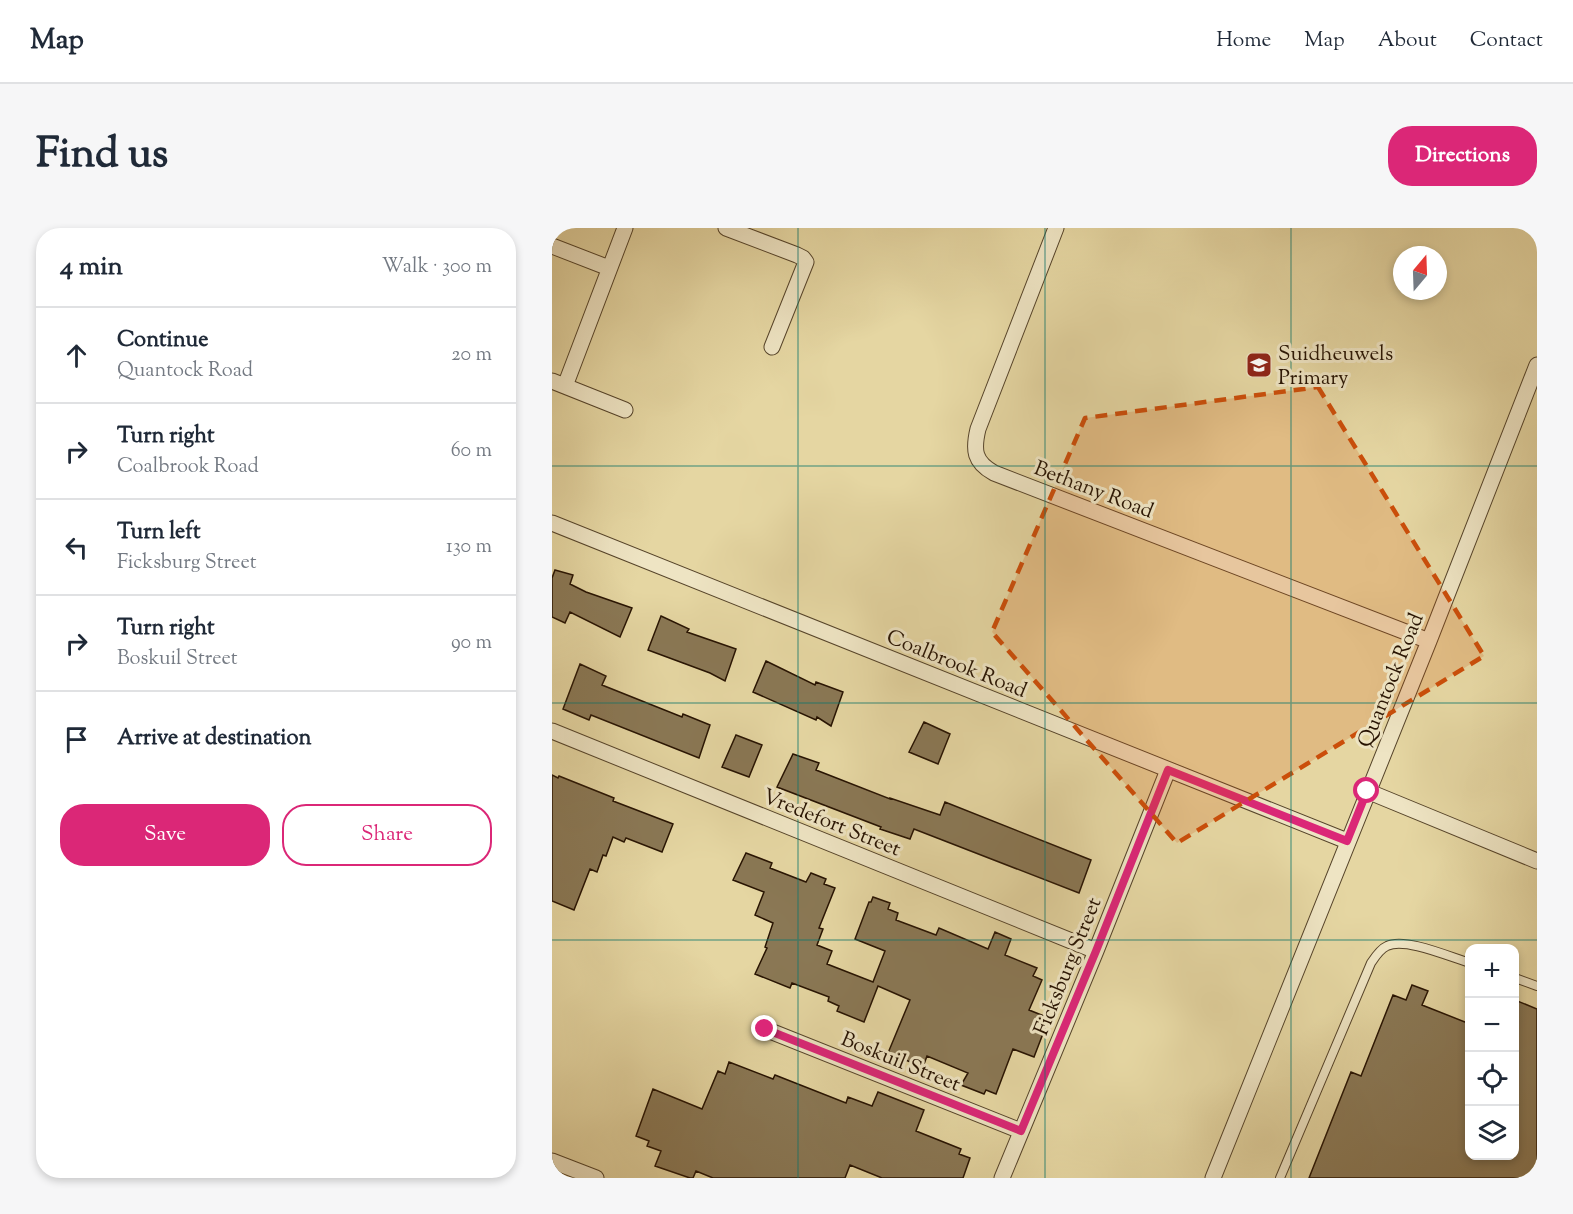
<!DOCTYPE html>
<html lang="en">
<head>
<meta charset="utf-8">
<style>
  :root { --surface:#fff; --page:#f6f6f7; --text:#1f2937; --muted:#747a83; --line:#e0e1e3; --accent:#db2777 }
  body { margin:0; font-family:"Sorts Mill Goudy",serif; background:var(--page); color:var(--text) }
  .controls { position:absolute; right:18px; bottom:18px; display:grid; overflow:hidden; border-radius:12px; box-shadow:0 3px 9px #0003 }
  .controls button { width:54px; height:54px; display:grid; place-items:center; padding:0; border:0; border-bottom:2px solid var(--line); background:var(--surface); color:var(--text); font:30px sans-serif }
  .compass { position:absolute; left:841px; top:18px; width:54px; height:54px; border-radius:50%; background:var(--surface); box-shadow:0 3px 9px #0003; rotate:19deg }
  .stop { position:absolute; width:18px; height:18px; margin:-14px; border:4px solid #db2777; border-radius:50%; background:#fff }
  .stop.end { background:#db2777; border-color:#fff; box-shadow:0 2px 6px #0008 }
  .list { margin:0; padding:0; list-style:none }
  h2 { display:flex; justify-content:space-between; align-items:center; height:78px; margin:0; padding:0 24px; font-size:26px }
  h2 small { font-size:20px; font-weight:400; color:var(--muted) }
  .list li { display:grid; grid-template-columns:39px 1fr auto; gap:18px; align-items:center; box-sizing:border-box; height:96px; padding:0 24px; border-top:2px solid var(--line) }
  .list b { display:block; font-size:22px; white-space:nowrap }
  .list p { margin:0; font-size:20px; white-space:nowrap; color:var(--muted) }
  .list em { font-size:20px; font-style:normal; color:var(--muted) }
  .actions { display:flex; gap:12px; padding:18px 24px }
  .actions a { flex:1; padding:14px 0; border:2px solid var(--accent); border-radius:24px; text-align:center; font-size:21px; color:var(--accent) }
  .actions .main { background:var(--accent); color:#fff }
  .icon { flex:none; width:33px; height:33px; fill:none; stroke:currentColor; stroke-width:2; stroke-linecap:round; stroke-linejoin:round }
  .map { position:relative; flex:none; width:985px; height:950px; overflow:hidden; border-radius:24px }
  header { display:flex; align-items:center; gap:36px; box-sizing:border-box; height:84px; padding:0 30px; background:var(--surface); border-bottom:2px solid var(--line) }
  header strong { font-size:28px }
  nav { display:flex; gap:33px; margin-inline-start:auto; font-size:21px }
  .intro { display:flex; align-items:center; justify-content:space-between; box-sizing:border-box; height:144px; padding:0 36px }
  h1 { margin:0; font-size:42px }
  .button { padding:15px 27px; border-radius:24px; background:var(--accent); color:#fff; font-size:21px; font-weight:700 }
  main { display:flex; gap:36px; padding:0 36px }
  aside { flex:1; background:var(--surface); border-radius:24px; box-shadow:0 3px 9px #0003 }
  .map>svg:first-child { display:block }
  .building { fill:#8a7855; stroke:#271302; stroke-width:1.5 }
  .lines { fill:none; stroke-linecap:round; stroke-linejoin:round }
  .service-casing { stroke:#56442a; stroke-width:10 }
  .minor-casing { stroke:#56442a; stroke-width:17 }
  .service { stroke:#eee4c3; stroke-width:8 }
  .minor { stroke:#eee4c3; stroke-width:15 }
  .route { stroke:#db2777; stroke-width:8 }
  .marked { fill:#cb4e0a; fill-opacity:0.2; stroke:#cb4e0a; stroke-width:4.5; stroke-dasharray:12 8; stroke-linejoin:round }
  .grid { fill:none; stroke:#0f766e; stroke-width:1.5; stroke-opacity:0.55 }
  .labels { text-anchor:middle; stroke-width:6; stroke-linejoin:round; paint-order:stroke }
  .poi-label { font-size:21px; fill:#271302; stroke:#eee4c3; text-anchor:start }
  .street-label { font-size:21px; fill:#271302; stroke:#eee4c3 }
</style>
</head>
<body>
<header>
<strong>Map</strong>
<nav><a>Home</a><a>Map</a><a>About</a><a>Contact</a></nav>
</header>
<div class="intro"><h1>Find us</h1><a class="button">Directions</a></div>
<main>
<aside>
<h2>4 min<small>Walk · 300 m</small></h2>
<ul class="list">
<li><svg class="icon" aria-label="ahead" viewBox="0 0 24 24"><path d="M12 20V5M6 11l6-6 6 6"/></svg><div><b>Continue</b><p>Quantock Road</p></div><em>20 m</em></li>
<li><svg class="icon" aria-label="right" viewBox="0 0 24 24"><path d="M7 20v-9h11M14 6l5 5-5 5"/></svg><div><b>Turn right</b><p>Coalbrook Road</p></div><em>60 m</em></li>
<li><svg class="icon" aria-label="left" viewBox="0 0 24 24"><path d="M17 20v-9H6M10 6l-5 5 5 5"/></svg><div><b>Turn left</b><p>Ficksburg Street</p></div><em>130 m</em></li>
<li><svg class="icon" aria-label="right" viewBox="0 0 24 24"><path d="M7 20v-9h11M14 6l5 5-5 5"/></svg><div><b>Turn right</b><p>Boskuil Street</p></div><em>90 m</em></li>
<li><svg class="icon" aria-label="arrive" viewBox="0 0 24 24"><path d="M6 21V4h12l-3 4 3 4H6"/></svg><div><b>Arrive at destination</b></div></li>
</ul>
<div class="actions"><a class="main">Save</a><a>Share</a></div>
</aside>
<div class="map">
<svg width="985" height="950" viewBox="0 0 985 950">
  <rect width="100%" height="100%" fill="#e5d6a2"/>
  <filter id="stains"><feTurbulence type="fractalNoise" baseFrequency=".00333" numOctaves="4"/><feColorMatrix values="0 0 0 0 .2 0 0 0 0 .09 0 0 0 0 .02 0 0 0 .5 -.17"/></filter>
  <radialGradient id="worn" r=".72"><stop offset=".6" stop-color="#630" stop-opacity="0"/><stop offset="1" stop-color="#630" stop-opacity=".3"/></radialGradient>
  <path class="building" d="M3 342 21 347 18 356 34 364 80 380 68 409 18 384 13 395 0 389V350Z
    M109 388 137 401 135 404 184 421 173 453 158 445 96 422Z
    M214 433 263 457 264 454 291 464 279 498 265 489 264 492 201 464Z
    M28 436 54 448 50 457 130 489 131 486 158 497 147 530 39 487 37 492 11 481Z
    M372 494 398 506 386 536 357 524Z
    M184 507 210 517 197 549 170 539Z
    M241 526 267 535 264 542 338 571V570L388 587 393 574 539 632 527 665 362 601 358 611 328 601 329 599 225 559Z
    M0 547 6 550 7 548 62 570 61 573 121 596 110 624 74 610 72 614 61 609 54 628 51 627 45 644 38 641 22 682 0 673Z
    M194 625 220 635 218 640 254 654 259 645 274 651 272 656 283 660 267 700 271 701 265 717 280 723 275 736 321 754 333 723 303 711 317 674H319L321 669 338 675 336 681 346 685 344 692 384 707 387 700 436 721 443 704 459 711 453 727 485 740 481 748 490 752 477 782 497 790 482 829 461 821 444 866 434 862 432 866 409 857 416 845 375 828 371 839 336 825 358 772 326 758 312 794 285 783 287 778 276 773 277 769 240 755 238 760 203 746 215 720 213 719 221 695 203 687 212 664 181 652Z
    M860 757 876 763 870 777 918 796V927H963V772L985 781V950H757L799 844 809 848 841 767 854 772Z
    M177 834 221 851 223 847 294 875 296 869 320 878 326 864 372 882 364 903 409 921 407 926 418 930 411 950H330L298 937 293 950H161L144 943 141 950H138L103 938 109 923 95 918 97 913 84 908 101 861 150 881 166 843 173 846Z"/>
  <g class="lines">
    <g class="service-casing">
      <path id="service" d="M963 750 985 758
        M728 950 819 735C823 729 828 721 835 718 853 709 898 729 918 735"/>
    </g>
    <g class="minor-casing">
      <path id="minor" d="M174 0 245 27 251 30 254 34 220 119
        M504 0 426 201C421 222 422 234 442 245L877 413
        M0 18 57 40
        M0 153 73 182
        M13 158 73 0
        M0 295 795 613
        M0 503 544 723
        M815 563 985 633
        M213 801 469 903
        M0 933 44 950
        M450 950 544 723 616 542
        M661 950 877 413 985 137"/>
    </g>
    <use href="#service" class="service"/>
    <use href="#minor" class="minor"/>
  </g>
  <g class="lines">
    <path class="route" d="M213 801 469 903 544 723 616 542 795 613 815 563"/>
  </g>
  <path class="marked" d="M766 159 932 428 625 615 440 404 533 190Z"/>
  <path class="grid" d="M246 0V950M493 0V950M739 0V950M0 238H985M0 475H985M0 712H985"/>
  <defs>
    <g id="school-square" transform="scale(1.35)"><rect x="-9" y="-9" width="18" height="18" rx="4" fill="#8f2418" stroke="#eee4c3"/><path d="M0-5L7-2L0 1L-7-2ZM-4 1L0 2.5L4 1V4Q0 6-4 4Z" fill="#fff"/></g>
  </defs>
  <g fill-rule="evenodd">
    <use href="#school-square" x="707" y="137"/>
  </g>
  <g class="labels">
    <g class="poi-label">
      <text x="726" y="132">Suidheuwels<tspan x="726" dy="24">Primary</tspan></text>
    </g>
    <g class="street-label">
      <text transform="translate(542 261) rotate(21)" y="7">Bethany Road</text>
      <text transform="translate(405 435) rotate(22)" y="7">Coalbrook Road</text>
      <text transform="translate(838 452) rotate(-68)" y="7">Quantock Road</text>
      <text transform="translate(280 594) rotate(22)" y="7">Vredefort Street</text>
      <text transform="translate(515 738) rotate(-68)" y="7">Ficksburg Street</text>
      <text transform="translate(349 833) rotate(22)" y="7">Boskuil Street</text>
    </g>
  </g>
  <rect width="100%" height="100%" filter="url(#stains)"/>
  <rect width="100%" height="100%" fill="url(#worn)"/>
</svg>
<div class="controls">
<button>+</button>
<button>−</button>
<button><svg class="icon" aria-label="locate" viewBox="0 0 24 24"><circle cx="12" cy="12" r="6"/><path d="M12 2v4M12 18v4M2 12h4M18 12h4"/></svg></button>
<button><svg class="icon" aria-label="layers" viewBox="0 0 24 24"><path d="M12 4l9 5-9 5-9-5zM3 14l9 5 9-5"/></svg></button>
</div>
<svg class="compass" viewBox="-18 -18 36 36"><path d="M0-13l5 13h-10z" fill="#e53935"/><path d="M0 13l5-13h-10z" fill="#747a83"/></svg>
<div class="stop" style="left:815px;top:563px"></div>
<div class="stop end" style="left:213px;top:801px"></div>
</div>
</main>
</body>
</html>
